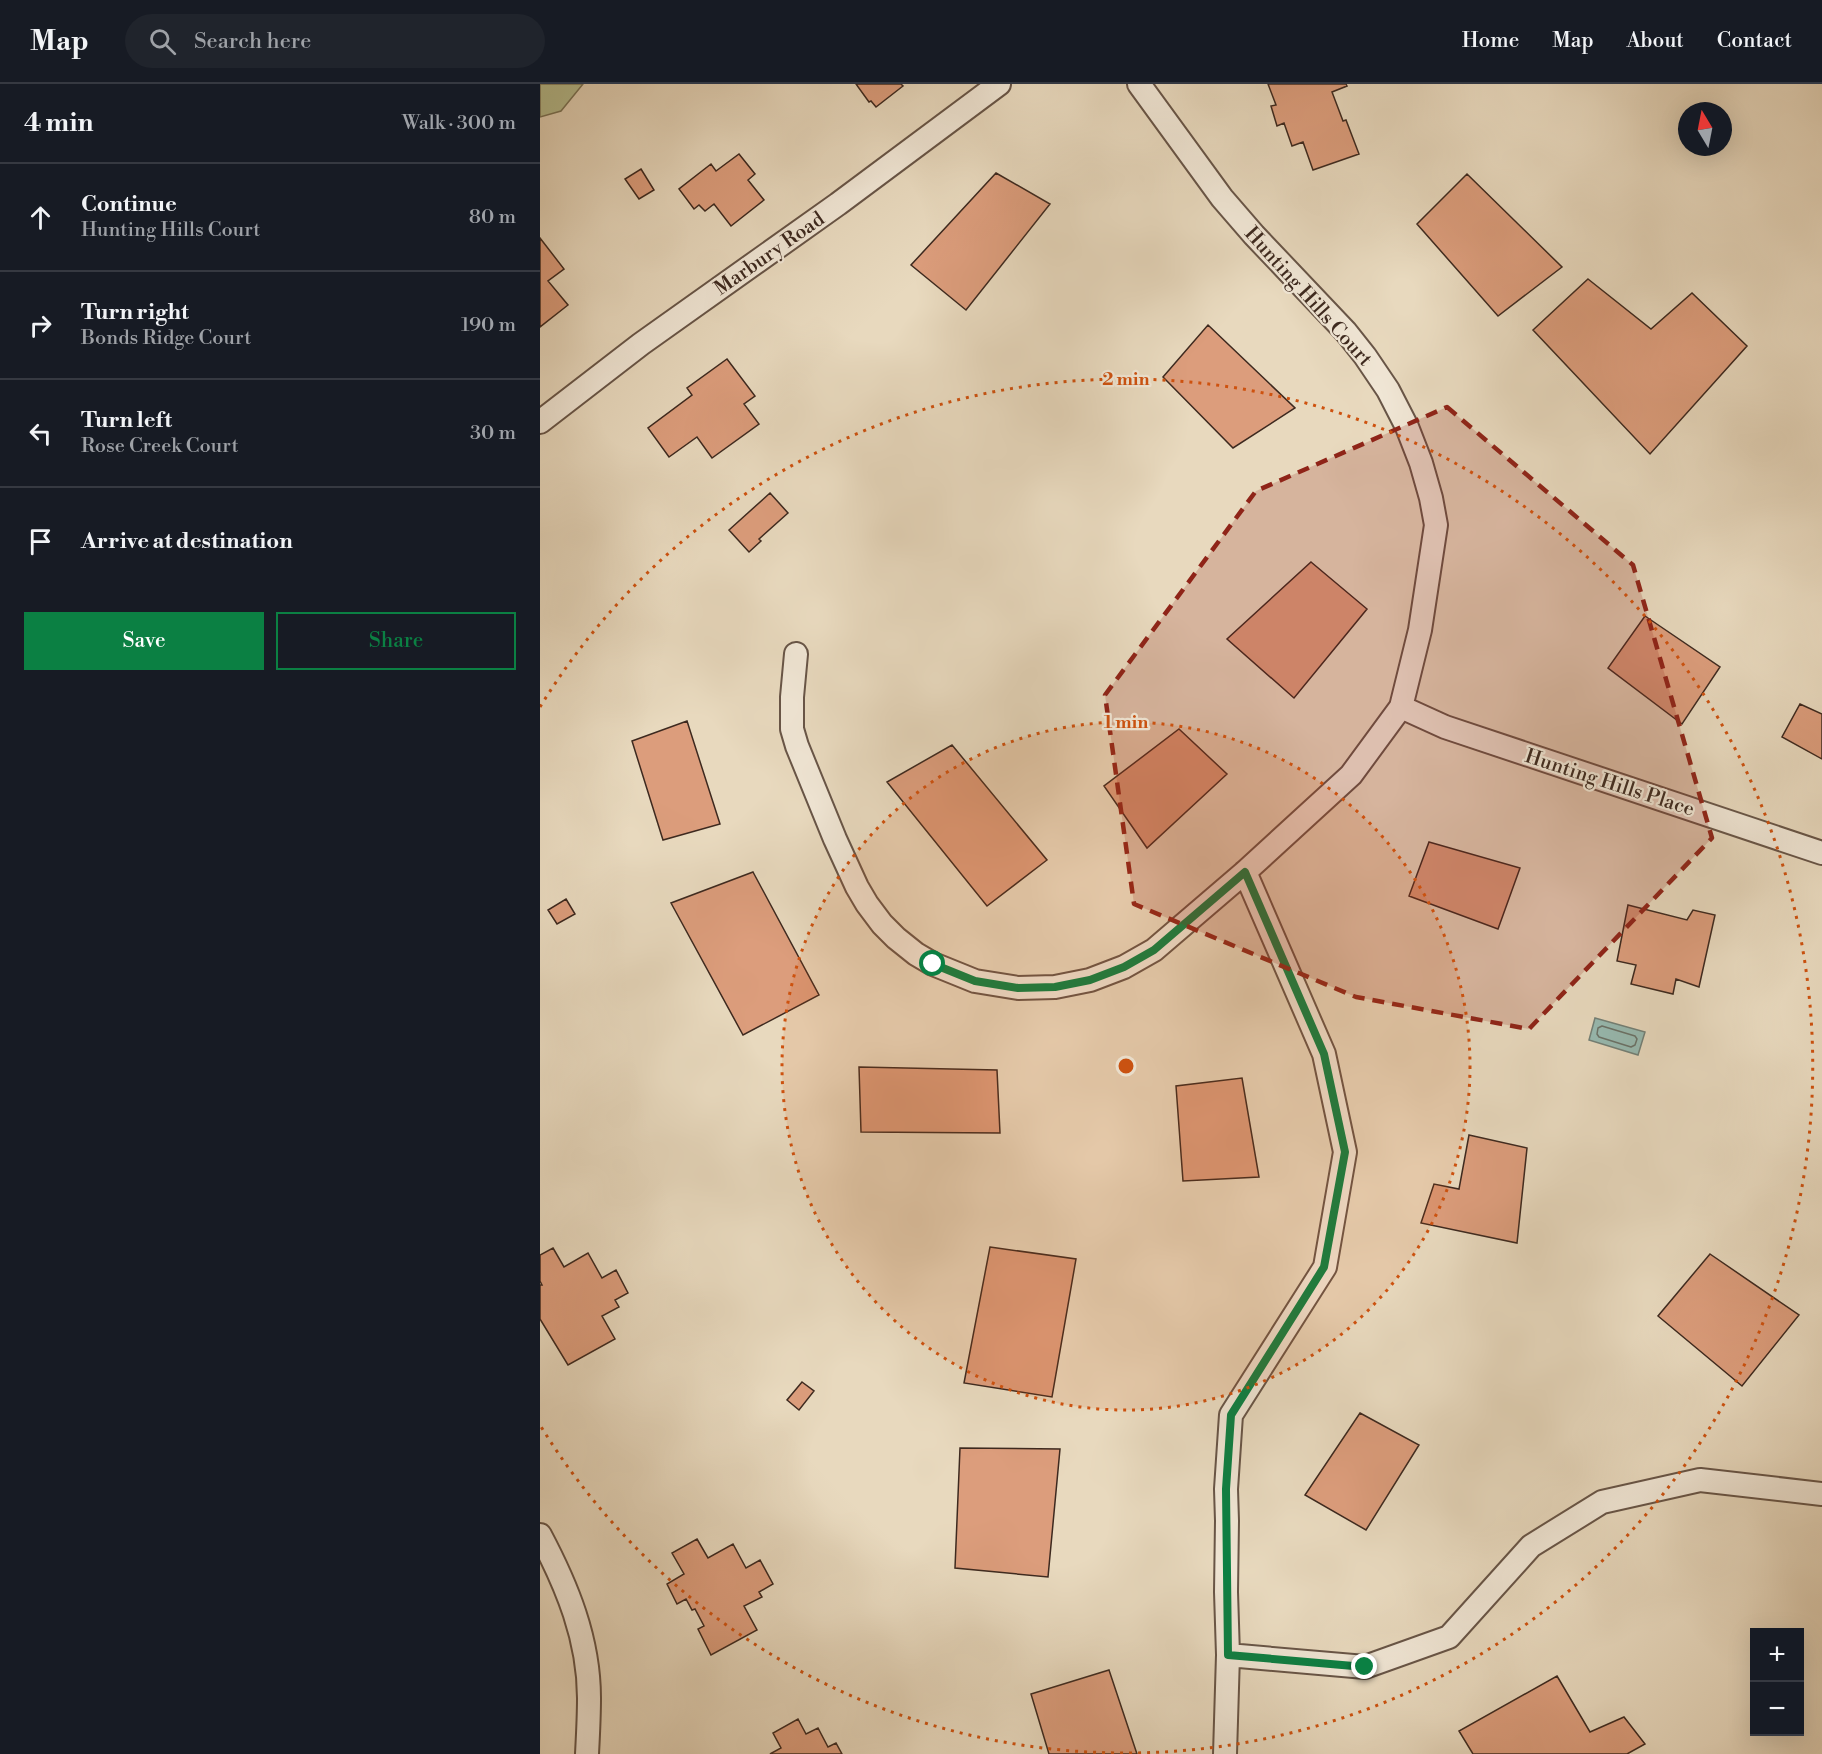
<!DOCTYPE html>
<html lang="en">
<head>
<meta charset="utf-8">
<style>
  :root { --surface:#171b24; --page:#20242c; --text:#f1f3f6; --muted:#9ea1a6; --line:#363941; --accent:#0b8043 }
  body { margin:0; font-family:"Libre Bodoni",serif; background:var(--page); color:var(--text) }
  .controls { position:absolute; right:18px; bottom:18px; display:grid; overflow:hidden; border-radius:0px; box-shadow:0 6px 24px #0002 }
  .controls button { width:54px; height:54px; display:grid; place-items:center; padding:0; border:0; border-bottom:2px solid var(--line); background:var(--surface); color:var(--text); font:30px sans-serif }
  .compass { position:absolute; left:1138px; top:18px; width:54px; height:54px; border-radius:50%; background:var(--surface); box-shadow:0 6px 24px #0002; rotate:350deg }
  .stop { position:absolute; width:18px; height:18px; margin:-14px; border:4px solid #0b8043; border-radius:50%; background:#fff }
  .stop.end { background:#0b8043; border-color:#fff; box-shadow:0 2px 6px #0008 }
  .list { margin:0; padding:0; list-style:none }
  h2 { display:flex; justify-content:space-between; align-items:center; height:78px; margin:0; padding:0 24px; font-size:26px }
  h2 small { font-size:20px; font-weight:400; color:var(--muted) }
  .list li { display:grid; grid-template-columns:39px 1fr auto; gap:18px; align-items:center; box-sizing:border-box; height:108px; padding:0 24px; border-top:2px solid var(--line) }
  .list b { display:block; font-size:22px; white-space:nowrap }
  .list p { margin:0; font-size:20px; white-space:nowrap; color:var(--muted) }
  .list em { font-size:20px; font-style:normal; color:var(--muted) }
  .actions { display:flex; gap:12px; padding:18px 24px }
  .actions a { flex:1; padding:14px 0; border:2px solid var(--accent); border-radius:0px; text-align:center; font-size:21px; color:var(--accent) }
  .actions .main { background:var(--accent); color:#fff }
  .icon { flex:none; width:33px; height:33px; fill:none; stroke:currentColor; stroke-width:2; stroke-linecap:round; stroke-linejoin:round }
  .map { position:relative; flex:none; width:1282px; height:1670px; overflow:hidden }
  header { display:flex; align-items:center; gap:36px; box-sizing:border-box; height:84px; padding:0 30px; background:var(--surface); border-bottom:2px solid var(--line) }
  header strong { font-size:28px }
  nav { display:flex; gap:33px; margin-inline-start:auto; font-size:21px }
  .search { width:420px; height:54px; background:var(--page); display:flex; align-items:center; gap:15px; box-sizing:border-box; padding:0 21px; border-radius:33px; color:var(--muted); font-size:22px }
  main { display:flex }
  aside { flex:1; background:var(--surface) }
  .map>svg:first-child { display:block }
  .green { fill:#b6bf91; stroke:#7a7458; stroke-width:1.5 }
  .water { fill:#97bab1; stroke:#738077; stroke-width:1.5 }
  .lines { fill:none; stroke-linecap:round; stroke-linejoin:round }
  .shore { stroke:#6a7268; stroke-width:1.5 }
  .building { fill:#dc9d7c; stroke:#3d291f; stroke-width:1.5 }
  .minor-casing { stroke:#685547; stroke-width:26 }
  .minor { stroke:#f0e6d5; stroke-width:22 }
  .route { stroke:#0b8043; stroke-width:8 }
  .marked { fill:#8f2418; fill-opacity:0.2; stroke:#8f2418; stroke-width:4.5; stroke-dasharray:12 8; stroke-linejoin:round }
  .ring { fill:none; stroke:#ce520f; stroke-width:3; stroke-dasharray:3 6 }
  .labels { text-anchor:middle; stroke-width:4.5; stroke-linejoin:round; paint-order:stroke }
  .street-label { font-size:20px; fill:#3d291f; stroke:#f0e6d5 }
  .centre { fill:#ce520f; stroke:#f0e6d5; stroke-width:3 }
  .ring-label { font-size:18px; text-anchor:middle; font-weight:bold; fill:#ce520f; stroke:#f0e6d5; stroke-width:4.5; stroke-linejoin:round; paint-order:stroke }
</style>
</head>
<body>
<header>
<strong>Map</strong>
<div class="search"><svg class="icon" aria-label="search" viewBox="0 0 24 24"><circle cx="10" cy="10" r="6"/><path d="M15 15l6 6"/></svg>Search here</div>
<nav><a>Home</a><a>Map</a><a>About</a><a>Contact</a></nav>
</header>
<main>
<aside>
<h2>4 min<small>Walk · 300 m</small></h2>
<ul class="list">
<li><svg class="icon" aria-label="ahead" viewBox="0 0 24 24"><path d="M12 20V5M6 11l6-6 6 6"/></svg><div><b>Continue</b><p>Hunting Hills Court</p></div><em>80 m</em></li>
<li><svg class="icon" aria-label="right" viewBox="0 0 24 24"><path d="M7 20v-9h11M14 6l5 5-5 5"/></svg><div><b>Turn right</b><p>Bonds Ridge Court</p></div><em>190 m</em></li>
<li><svg class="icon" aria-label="left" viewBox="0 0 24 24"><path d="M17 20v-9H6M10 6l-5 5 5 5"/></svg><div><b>Turn left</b><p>Rose Creek Court</p></div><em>30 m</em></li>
<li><svg class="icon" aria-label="arrive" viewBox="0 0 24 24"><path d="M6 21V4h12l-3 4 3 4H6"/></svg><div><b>Arrive at destination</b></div></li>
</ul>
<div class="actions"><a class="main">Save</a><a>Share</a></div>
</aside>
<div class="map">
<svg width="1282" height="1670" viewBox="0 0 1282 1670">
  <rect width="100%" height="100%" fill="#e8d9be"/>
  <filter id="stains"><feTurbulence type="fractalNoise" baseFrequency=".00333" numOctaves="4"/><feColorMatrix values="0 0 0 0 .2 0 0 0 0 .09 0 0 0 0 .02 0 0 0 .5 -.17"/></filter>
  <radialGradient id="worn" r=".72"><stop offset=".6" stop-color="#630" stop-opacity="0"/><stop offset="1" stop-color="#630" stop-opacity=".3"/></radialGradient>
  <path class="green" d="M0 0H43L21 27 0 33Z"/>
  <path class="water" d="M1055 934 1105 948 1098 971 1049 956Z"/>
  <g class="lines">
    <path class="shore" d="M1062 942 1095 952 1097 955 1095 961 1091 963 1059 953 1057 950 1058 944Z"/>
  </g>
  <path class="building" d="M316 0H361L363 2 336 23 331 17 329 18Z
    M728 0H806L807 2 792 8 803 37 806 36 819 70 773 86 763 58 752 62 744 39 737 42 731 22 736 21Z
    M199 70 215 90 208 96 224 116 191 142 174 120 165 127 159 121 154 125 139 105 171 80 176 87Z
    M101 85 114 106 99 115 85 95Z
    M456 89 510 120 426 226 371 181Z
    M927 90 1022 183 958 232 877 140Z
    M0 154 24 185 8 197 28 221 0 243Z
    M1048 195 1111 245 1152 209 1207 262 1110 370 993 246Z
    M668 241 755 324 693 364 623 293Z
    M187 275 215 312 204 320 219 340 172 374 157 353 129 373 108 344 152 311 147 304Z
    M230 409 248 429 219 455 221 457 209 468 189 446Z
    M771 478 827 525 754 614 687 555Z
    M1105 532 1180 583 1142 640 1068 584Z
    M1260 620 1282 630V675L1242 653Z
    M147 637 180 740 123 756 92 657Z
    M639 645 687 690 607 764 564 702Z
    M412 661 507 776 447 822 347 698Z
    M889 758 980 784 958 845 869 812Z
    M213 788 279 911 203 951 131 819Z
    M26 815 35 830 17 840 8 826Z
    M1088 821 1147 836 1153 826 1175 831 1159 903 1136 895 1133 910 1091 900 1096 881 1077 877Z
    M319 983 457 986 460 1049 321 1048Z
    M702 994 719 1093 643 1097 636 1002Z
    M929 1051 987 1064 977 1159 881 1139 894 1100 919 1105Z
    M450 1163 536 1175 512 1313 424 1299Z
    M13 1164 24 1183 48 1169 62 1194 76 1186 88 1209 75 1216 79 1223 62 1232 75 1255 28 1281 0 1235V1201H2L0 1197V1171Z
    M1170 1170 1259 1231 1202 1302 1118 1232Z
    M262 1298 274 1307 259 1326 247 1316Z
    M820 1329 879 1361 826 1446 765 1411Z
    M420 1364 520 1365 508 1493 415 1484Z
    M157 1455 168 1474 193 1460 206 1484 220 1476 233 1500 219 1508 222 1513 204 1522 217 1546 171 1571 158 1545 164 1542 155 1525 152 1526 146 1515 137 1520 127 1500 144 1490 132 1469Z
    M569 1586 597 1670H509L491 1610Z
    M1017 1592 1050 1648 1084 1633 1105 1660 1087 1670H933L919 1647Z
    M258 1635 266 1650 278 1644 288 1663 296 1659 302 1670H230L241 1664 233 1649Z"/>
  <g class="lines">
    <g class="minor-casing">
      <path id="minor" d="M0 338 101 260 298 120 459 0
        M256 570 252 613V645L257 662 295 755 317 803 327 820 342 840 356 854 376 870 393 880 435 897 478 904 515 903 550 896 584 883 614 866 705 788 811 691 861 623 880 546 896 441 891 414 881 379 867 343 848 306 825 272 806 248 714 151 682 114 599 0
        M861 623 905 643 1282 769
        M0 1451C27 1502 49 1555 49 1614 49 1633 48 1651 47 1670
        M688 1571 825 1583 909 1553 991 1462 1062 1418 1160 1396 1282 1410
        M685 1670 688 1571 686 1508 687 1437 686 1405 691 1331 785 1183 805 1068 784 970 705 788"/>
    </g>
    <use href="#minor" class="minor"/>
  </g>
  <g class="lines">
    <path class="route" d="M393 880 435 897 478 904 515 903 550 896 584 883 614 866 705 788 784 970 805 1068 784 1183 691 1331 686 1405 688 1571 825 1583"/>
  </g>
  <path class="marked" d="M907 323 1093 481 1172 754 989 945 816 913 594 820 565 611 716 407Z"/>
  <circle cx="586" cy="982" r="344" fill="#ce520f" fill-opacity=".12"/>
  <g class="ring">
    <circle cx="586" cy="982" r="344"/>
    <path d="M0 623A687 687 0 1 1 0 1341"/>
  </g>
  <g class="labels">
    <g class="street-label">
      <text transform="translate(229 169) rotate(-35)" y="7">Marbury Road</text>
      <text transform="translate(769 212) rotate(48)" y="7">Hunting Hills Court</text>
      <text transform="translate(1070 698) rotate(18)" y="7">Hunting Hills Place</text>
    </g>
  </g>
  <circle cx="586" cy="982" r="9" class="centre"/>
  <g class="ring-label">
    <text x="586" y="301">2 min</text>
    <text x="586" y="644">1 min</text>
  </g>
  <rect width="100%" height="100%" filter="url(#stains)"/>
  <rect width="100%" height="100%" fill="url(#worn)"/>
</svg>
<div class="controls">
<button>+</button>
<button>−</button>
</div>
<svg class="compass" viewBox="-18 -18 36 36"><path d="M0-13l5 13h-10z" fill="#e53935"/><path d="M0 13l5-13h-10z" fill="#9ea1a6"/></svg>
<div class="stop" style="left:393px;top:880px"></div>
<div class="stop end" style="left:825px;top:1583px"></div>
</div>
</main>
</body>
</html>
